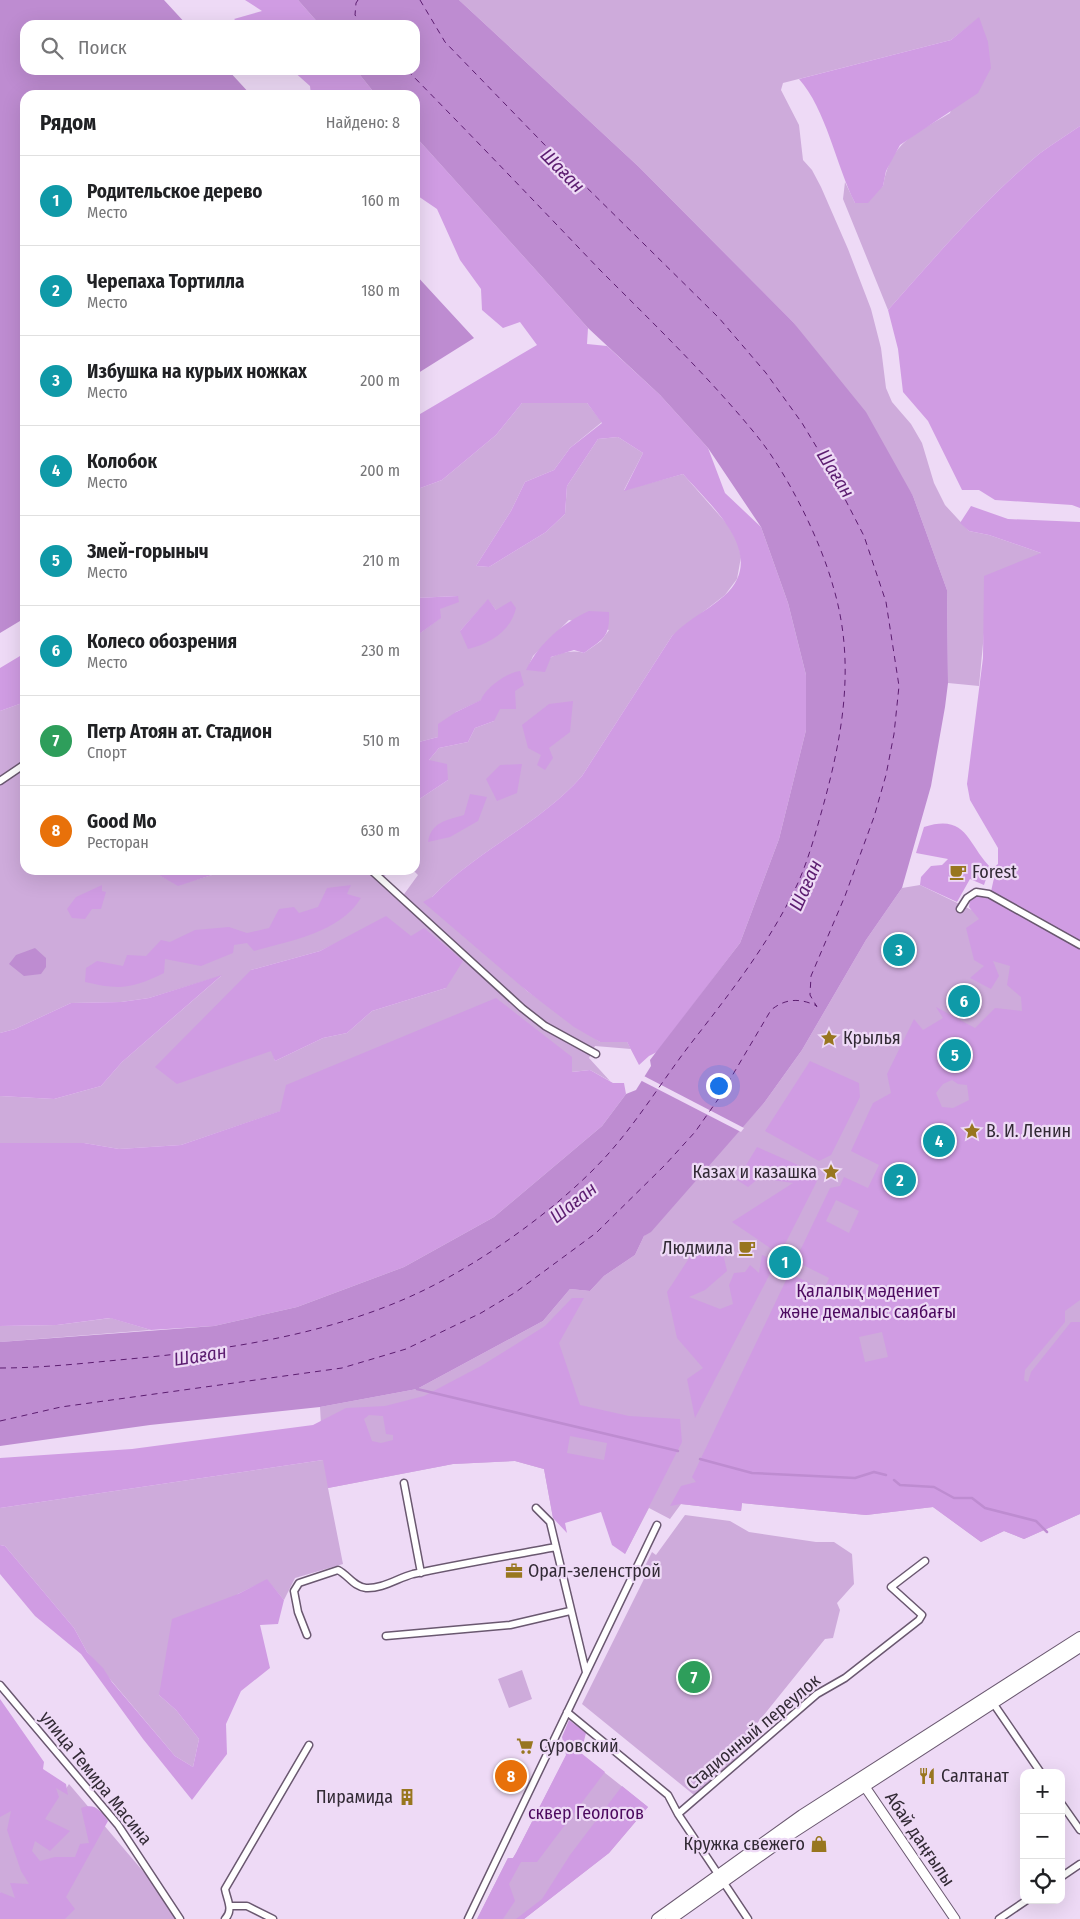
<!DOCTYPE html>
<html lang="ru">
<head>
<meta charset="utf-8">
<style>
  :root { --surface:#fff; --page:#f2f2f2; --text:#202124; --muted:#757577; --line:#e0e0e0; --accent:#98761f }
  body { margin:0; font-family:"Fira Sans Condensed",sans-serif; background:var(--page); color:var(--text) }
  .controls { position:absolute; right:15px; bottom:15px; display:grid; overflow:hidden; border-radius:10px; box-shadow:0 5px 20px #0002 }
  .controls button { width:45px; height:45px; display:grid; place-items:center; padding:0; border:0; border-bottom:1px solid var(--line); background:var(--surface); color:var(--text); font:25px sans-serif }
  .you { position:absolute; left:718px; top:1085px; width:18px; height:18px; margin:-12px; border:4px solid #fff; border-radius:50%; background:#1a73e8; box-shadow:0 0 0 8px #1a73e833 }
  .badge { display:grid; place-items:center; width:32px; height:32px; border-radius:50%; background:var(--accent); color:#fff; font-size:16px; font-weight:700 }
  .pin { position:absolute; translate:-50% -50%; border:2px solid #fff; box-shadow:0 1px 5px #0006 }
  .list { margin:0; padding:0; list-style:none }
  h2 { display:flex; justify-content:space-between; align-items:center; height:65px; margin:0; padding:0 20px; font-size:21px }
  h2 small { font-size:16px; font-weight:400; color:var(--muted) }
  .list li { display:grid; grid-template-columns:32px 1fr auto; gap:15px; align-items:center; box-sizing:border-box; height:90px; padding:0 20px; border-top:1px solid var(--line) }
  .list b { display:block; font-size:19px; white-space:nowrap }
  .list p { margin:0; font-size:16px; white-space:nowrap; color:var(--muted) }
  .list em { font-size:16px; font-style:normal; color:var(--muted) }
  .icon { flex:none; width:28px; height:28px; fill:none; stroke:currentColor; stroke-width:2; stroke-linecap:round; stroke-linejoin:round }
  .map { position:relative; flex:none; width:1080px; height:1919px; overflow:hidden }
  .search { position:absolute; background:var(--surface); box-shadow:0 5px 20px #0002; left:20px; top:20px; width:400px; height:55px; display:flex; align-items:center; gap:12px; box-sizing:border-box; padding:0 18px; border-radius:15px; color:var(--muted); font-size:19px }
  .panel { position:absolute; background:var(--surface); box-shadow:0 5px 20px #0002; left:20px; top:90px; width:400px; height:785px; border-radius:15px }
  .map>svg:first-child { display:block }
  .green { fill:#ceabdb; fill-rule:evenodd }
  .forest { fill:#d09ce3; fill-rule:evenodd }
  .water { fill:#be8cd1 }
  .pier { fill:#eedaf6 }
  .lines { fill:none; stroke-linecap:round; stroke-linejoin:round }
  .stream { stroke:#be8cd1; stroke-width:2.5 }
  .ferry { stroke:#5c1d70; stroke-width:1; stroke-dasharray:6 5; stroke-linecap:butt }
  .minor-casing { stroke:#6a5870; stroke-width:9 }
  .secondary-casing { stroke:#6a5870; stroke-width:11 }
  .primary-casing { stroke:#6a5870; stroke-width:12 }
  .minor { stroke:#fff; stroke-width:6 }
  .secondary { stroke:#fff; stroke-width:9 }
  .primary { stroke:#fff; stroke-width:10 }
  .labels { text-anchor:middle; stroke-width:4.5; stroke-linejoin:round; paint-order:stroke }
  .poi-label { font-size:18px; fill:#322a35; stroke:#eedaf6; text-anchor:start }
  .park-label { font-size:18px; fill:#4d0a60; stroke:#eedaf6 }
  .street-label { font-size:18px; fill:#322a35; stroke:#eedaf6 }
  .water-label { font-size:19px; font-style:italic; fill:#5c1d70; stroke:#eedaf6 }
</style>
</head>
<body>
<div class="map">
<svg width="1080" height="1919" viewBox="0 0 1080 1919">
  <rect width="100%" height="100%" fill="#eedaf6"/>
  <path class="green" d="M459 0H1080V126C1067 135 1052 144 1039 154 984 200 936 256 888 310L843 199 845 182 855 203 883 186C891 141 914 135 950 113L979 18 951 40 783 83 781 90 799 125 803 160 812 170 821 187 848 249 871 309 881 348 886 388 892 402 911 424 922 443 934 483 945 505 969 531 989 535 1041 553 984 633 979 686 948 683 947 590 913 496 793 322 639 167Z
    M522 403H587L602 422 570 448 554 470 525 482 511 511 476 566 489 567 546 532 565 514 567 486 598 439 618 437 643 453 624 490 683 474 728 525 738 543 741 557 737 579 725 595 672 636 582 776C539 825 477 850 432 897L527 991 600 1042H627L631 1049 595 1046 589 1058 610 1081 590 1070 571 1072 526 1024 496 999 281 1111 181 1145 119 1149 84 1143H0V1096L54 1099 101 1086 122 1062 221 976 149 998 121 1002 71 1003 15 1029 0 1033V711L25 702V870H150L178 885 212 875V870H392L381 879 402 897 418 875 413 870 415 802 448 780 429 760 439 748 468 742 475 728 494 721 482 700 456 712 438 737 415 743V637L440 618 439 609 458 596 415 598V490L442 480 496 435ZM488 600 496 610 460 631ZM569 620 609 630 601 641 584 653C564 647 544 661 527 670L533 656ZM353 935 411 936 446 988 372 1011 347 1033 323 1038 275 1061 251 970 320 951Z
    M920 885 1080 962V1514L1024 1539 1004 1531 981 1542 933 1507 866 1515 742 1503 741 1511 681 1504 670 1519 649 1508 625 1554 607 1505 553 1518 544 1469 515 1461 453 1464 328 1488 343 1564 295 1578 284 1600 267 1580 238 1594 159 1695 176 1710 199 1739 193 1767 175 1756 87 1652 74 1628 5 1546 0 1545V1508L323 1460 320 1407 417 1389 543 1321 570 1289 590 1291 604 1276 635 1255 644 1236 764 1103 802 1050 866 940 902 888Z
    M111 1318 151 1330 0 1342V1326L57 1325Z
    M685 1515 730 1521 749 1532 816 1542H834L852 1554 854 1584 837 1603 840 1610 833 1638 825 1639 747 1736 754 1744 694 1795 582 1704 644 1579 640 1576 652 1552 656 1555Z
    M522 1670 532 1699 509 1708 498 1679Z
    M571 1746 648 1807 609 1853 524 1919H477L508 1858H513L516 1853Z
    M36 1765 64 1792 69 1784 147 1876 176 1919H25L0 1892V1809Z"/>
  <path class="forest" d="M245 0H298L320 25H241L234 19 262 11Z
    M979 17 988 42 991 68 978 93 900 145 886 171 883 186 868 203H855C836 165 826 109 799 79L951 40Z
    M292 70H356L376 95H311L310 86Z
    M1080 126V508L1072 505 995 500 979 490H962L928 421 903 392 898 349 888 310C936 256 984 200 1039 154 1052 144 1067 135 1080 126Z
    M415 136 588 328 587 344 607 346 660 395 708 448 725 493 761 527 788 603 806 675V730L779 839 740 943 657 1052 649 1056 639 1065 627 1042H600L574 1027 527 991 423 902 432 897C477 850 539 825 582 776L672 636C689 618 706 612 724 596 770 555 710 505 683 474L624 491 643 453 618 437 598 439 567 486 565 514 546 532 489 567 476 566 511 511 525 482 554 470 570 448 602 423 587 403H522L496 435 442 480 415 490V417L537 345 520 322 503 328 482 310 481 289 460 260 437 209 415 194Z
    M971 506 1008 519 1080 522V1300L1065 1311V1322L1025 1370 1024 1380 1028 1382 1031 1372 1071 1322H1080V1514L1024 1539 1004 1531 981 1542 933 1507 866 1515 742 1503 741 1511 681 1504 670 1506 681 1486 696 1482 692 1477 830 1188 840 1186 844 1177 868 1188 879 1165 851 1151 873 1103 891 1093 887 1074 914 1019 923 1030 943 1018 936 1007 975 1028 995 1008 1022 1011 1021 997 1007 985 1010 966 993 961 999 976 991 989 970 978 984 966 974 960 966 928 979 919 969 907 970 900 978 895 990 896 994 878 986 879 984 885 970 879 957 902 920 885 921 877 931 866 942 865 948 859 916 853 924 827C968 813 967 845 992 869L998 864V848L970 800 967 784 983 658 984 576 1041 553 989 535 969 531 960 523ZM952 1080 958 1084 967 1085 969 1100 953 1108 942 1107 936 1093 943 1084ZM836 1200 859 1211 849 1233 826 1221ZM799 1263 829 1278 824 1290 793 1275ZM882 1332 888 1357 865 1362 859 1337Z
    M458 596 459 602 440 609 441 618 415 637V598Z
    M488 599 496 610 511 601 516 608C511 631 490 644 468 649L460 631Z
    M589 611 609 612C610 638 603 639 584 653L574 650 551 657 545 672 526 670C539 643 563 623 589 611Z
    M25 653V702L0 711V668Z
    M520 671 524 685 515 691 516 709H500L494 721 475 728 468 742 439 748 429 760 447 764 448 780 415 802V743L438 737V724L456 712 481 700C485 688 508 672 520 671Z
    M573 701 570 732 549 748 553 758 545 770 537 765 541 755 528 748 522 725 549 704Z
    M522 764 517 793 497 801 486 779 500 765Z
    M470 794 487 797 478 821 450 837 428 842C431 822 447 820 464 815Z
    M150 870H212V875L178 886Z
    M102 885V891L106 892 101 909H92L85 919 72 918 67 909 76 897Z
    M351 885 347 894 361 898C339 933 292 940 254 951L247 943 234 945 233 953 201 966 165 959 164 973C131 989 120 990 85 982L86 968 97 961 123 966 127 955 146 956 161 940 170 942 195 930 229 927 247 933 269 928 279 909 294 907 299 913 318 907 327 888Z
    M386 916 411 936 424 928 463 961 446 988 372 1011 347 1033 323 1038 275 1061 271 1051 177 1084 155 1067 251 970 320 951Z
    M222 975 122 1062 101 1086 54 1099 0 1096V1033L15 1029 71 1003 121 1002 149 998Z
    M496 998 572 1057V1072L590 1070 613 1083H624L626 1094 602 1126 494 1217 404 1267 297 1307 214 1326 151 1330 110 1318 57 1325 0 1326V1143H84L119 1149 181 1145 280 1111 286 1085Z
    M810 1061 859 1083 860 1097 831 1155 819 1161 765 1131Z
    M757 1147 814 1172 817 1181 783 1248 776 1252 732 1222 793 1183 759 1178 748 1187 737 1180Z
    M697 1246 722 1249 727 1271 705 1290 689 1297 720 1309 733 1304 729 1285 734 1273 745 1272 750 1265 759 1273 762 1255 772 1259 773 1268 695 1418 687 1379 703 1368 677 1338 667 1292Z
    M572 1298H584L559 1343 580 1405 629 1416 680 1419 682 1442 625 1554 612 1545 601 1512 565 1523 567 1533 553 1518 544 1469 515 1461 453 1464 328 1488 323 1460 0 1508V1458L132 1449 313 1425 346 1408 385 1406 424 1396 481 1366 545 1326ZM369 1415 383 1416 386 1434 393 1435V1440L381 1443 372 1441 364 1419ZM570 1436 607 1443 604 1460 567 1453Z
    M0 1545 5 1546 74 1628 87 1652 103 1668 112 1682 175 1756 193 1767 199 1739 176 1710 159 1695 172 1619 238 1594 267 1579 284 1600 278 1624 260 1625 270 1668 241 1691 226 1724 227 1754 192 1800 143 1739 81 1654 35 1616 0 1574Z
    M0 1699 44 1762 43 1769 66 1784 68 1795 56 1788 59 1797 45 1819 70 1831 50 1851 35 1841 32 1851 40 1861 55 1857H75L80 1844 89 1843 81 1808C95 1803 100 1810 108 1821L66 1897 75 1909 65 1919H0V1892L15 1898 10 1883 29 1884 21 1871 7 1830 11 1811 0 1817Z
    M569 1720 586 1733 581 1753 605 1772 537 1862H521L509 1884 515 1901 503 1919H477L508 1858H513L516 1853 566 1755 562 1737Z
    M622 1786 648 1807 609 1853 524 1919H516L542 1899 570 1855Z"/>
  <path class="water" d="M0 0H164L187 25H25V70H228L251 95H25V618L0 633Z
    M298 0H459L639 167 793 322 866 412 913 496 947 590 948 683 945 707 931 786 902 888 866 940 802 1050 764 1103 651 1232 644 1236 635 1255 604 1276 590 1291 570 1289 543 1321 417 1389 320 1407 150 1425 0 1446V1342L214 1326 297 1307 404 1267 494 1217 602 1126 626 1094 636 1090 651 1066 650 1060 740 943 779 839 806 730V675L788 603 761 527 708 448 660 395 588 328 415 136V95H376L356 70H415V25H320Z
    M415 274 474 338 415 375Z
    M35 948 46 958V967L41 974 24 976 9 964 16 955Z"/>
  <path class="pier" d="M642 1075 744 1128 741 1132 640 1080Z"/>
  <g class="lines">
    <path class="stream" d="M417 1389 678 1451
      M700 1459 752 1473 855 1478 874 1472 886 1475
      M894 1480 900 1485 934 1487 954 1498H972L985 1508 1036 1521 1047 1532"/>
    <path class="ferry" d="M358 0 356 3 355 15 362 25
      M420 0 445 42 571 172 719 318 766 373 802 423 828 466 864 536 886 602 899 686 894 734 886 775 874 817 845 896 811 976 810 995 817 1007
      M0 1368C43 1368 86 1363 129 1359 226 1350 328 1335 418 1293 482 1263 562 1206 609 1153 640 1118 664 1078 692 1042 731 992 770 942 797 885 808 861 815 835 822 810 843 735 856 662 833 586 820 539 787 473 757 436 709 377 654 324 600 270 536 203 472 136 407 70
      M0 1421 61 1407 342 1368 406 1349 481 1313 516 1292 596 1233 665 1165 695 1132 719 1098 771 1010C786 998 800 998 817 1006"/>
    <g class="minor-casing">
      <path id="minor" d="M0 781 25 764
        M371 870 522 1008 545 1026 596 1054
        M960 909 967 898 976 892 989 894 1080 945
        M404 1483 421 1573
        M536 1508 550 1522 586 1672
        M307 1635 298 1612 294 1591 299 1583 338 1570C348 1575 354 1587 366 1588 382 1589 398 1578 413 1574 460 1564 508 1556 556 1547
        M386 1636 510 1625 570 1611
        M0 1685 118 1825 180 1919
        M991 1700 1041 1773
        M567 1712 668 1795 678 1814 748 1919
        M1061 1803 1080 1830
        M678 1814 817 1694 845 1678 919 1620 922 1615 891 1587 925 1561
        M1061 1877 1080 1864
        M230 1906H247L273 1919
        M225 1919C234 1910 227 1900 225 1889L309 1745
        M468 1919 657 1525
        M999 1919 1027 1900"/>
    </g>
    <g class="secondary-casing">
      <path id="secondary" d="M861 1781 955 1919"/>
    </g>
    <g class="primary-casing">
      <path id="primary" d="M657 1919 802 1815 1080 1637
        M671 1919 791 1834 1080 1647"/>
    </g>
    <use href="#minor" class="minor"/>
    <use href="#secondary" class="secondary"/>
    <use href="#primary" class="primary"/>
  </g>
  <defs>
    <g id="cafe-bare" transform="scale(1.35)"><path d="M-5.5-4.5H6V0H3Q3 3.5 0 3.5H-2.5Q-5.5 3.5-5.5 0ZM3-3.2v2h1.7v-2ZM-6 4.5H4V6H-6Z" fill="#98761f" stroke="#eedaf6" stroke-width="2.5" paint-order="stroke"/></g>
    <g id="sight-bare" transform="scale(1.35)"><path d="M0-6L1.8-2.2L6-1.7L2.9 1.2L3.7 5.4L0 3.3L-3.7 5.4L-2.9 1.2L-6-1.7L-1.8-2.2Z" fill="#98761f" stroke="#eedaf6" stroke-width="2.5" paint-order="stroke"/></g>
    <g id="office-bare" transform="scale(1.35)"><path d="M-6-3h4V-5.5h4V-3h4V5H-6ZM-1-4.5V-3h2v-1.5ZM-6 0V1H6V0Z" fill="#98761f" stroke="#eedaf6" stroke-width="2.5" paint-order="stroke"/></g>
    <g id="supermarket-bare" transform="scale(1.35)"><path d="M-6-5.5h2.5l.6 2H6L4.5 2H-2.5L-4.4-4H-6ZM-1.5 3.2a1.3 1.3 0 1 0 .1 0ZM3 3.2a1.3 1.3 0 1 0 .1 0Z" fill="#98761f" stroke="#eedaf6" stroke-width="2.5" paint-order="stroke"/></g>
    <g id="restaurant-bare" transform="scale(1.35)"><path d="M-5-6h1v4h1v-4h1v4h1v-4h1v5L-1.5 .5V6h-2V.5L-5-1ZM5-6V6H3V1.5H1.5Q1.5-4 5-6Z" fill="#98761f" stroke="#eedaf6" stroke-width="2.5" paint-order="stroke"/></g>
    <g id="building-bare" transform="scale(1.35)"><path d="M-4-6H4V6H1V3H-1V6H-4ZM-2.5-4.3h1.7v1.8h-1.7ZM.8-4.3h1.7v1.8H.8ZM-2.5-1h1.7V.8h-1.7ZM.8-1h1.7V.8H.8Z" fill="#98761f" stroke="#eedaf6" stroke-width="2.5" paint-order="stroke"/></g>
    <g id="shop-bare" transform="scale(1.35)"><path d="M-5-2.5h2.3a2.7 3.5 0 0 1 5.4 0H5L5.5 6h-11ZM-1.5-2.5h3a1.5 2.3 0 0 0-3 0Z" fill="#98761f" stroke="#eedaf6" stroke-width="2.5" paint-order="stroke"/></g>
  </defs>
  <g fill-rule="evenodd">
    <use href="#cafe-bare" x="958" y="872"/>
    <use href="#sight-bare" x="829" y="1038"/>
    <use href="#sight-bare" x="972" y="1131"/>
    <use href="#sight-bare" x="831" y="1172"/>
    <use href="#cafe-bare" x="747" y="1248"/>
    <use href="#office-bare" x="514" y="1571"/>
    <use href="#supermarket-bare" x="525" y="1746"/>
    <use href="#restaurant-bare" x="927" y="1776"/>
    <use href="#building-bare" x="407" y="1797"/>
    <use href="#shop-bare" x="819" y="1844"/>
  </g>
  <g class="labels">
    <g class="poi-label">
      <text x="972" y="878">Forest</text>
      <text x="843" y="1044">Крылья</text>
      <text x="986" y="1137">В. И. Ленин</text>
      <text x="817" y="1178" text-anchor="end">Казах и казашка</text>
      <text x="733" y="1254" text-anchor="end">Людмила</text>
      <text x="528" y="1577">Орал-зеленстрой</text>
      <text x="539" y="1752">Суровский</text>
      <text x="941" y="1782">Салтанат</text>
      <text x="393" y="1803" text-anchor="end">Пирамида</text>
      <text x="805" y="1850" text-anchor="end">Кружка свежего</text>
    </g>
    <g class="park-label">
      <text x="868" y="1297">Қалалық мәдениет<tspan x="868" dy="21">және демалыс саябағы</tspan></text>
      <text x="586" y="1819">сквер Геологов</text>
    </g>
    <g class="street-label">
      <text transform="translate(753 1732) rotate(-40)" y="6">Стадионный переулок</text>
      <text transform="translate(96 1778) rotate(51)" y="6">улица Темира Масина</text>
      <text transform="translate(920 1839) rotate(56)" y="6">Абай даңғылы</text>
    </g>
    <g class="water-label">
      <text transform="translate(563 170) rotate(45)" y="7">Шаған</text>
      <text transform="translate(836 473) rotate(58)" y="7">Шаған</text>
      <text transform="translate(805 885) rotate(-66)" y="7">Шаған</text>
      <text transform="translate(573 1202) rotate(-38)" y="7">Шаған</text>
      <text transform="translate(200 1355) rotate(-9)" y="7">Шаған</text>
    </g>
  </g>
</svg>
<div class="controls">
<button>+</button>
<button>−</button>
<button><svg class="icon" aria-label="locate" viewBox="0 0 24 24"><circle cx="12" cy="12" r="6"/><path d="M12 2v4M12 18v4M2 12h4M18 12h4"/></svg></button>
</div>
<div class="you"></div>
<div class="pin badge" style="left:785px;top:1262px;background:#0f9aa8">1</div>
<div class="pin badge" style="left:900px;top:1180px;background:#0f9aa8">2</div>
<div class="pin badge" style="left:899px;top:950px;background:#0f9aa8">3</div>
<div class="pin badge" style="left:939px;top:1141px;background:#0f9aa8">4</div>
<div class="pin badge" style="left:955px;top:1055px;background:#0f9aa8">5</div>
<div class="pin badge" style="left:964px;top:1001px;background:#0f9aa8">6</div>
<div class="pin badge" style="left:694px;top:1677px;background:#2e9e5b">7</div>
<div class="pin badge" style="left:511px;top:1776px;background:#e8710a">8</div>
<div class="search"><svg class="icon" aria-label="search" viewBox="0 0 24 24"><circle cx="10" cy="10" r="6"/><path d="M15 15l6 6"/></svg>Поиск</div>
<section class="panel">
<h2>Рядом<small>Найдено: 8</small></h2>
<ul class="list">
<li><span class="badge" style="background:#0f9aa8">1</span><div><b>Родительское дерево</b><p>Место</p></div><em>160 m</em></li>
<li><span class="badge" style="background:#0f9aa8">2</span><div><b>Черепаха Тортилла</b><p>Место</p></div><em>180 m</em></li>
<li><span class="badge" style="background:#0f9aa8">3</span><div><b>Избушка на курьих ножках</b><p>Место</p></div><em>200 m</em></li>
<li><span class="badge" style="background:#0f9aa8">4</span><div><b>Колобок</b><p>Место</p></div><em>200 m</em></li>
<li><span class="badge" style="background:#0f9aa8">5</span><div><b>Змей-горыныч</b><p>Место</p></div><em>210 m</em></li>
<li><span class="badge" style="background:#0f9aa8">6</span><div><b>Колесо обозрения</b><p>Место</p></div><em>230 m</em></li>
<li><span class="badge" style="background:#2e9e5b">7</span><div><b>Петр Атоян ат. Стадион</b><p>Спорт</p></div><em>510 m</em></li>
<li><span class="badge" style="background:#e8710a">8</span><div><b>Good Mo</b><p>Ресторан</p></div><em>630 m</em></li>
</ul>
</section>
</div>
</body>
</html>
